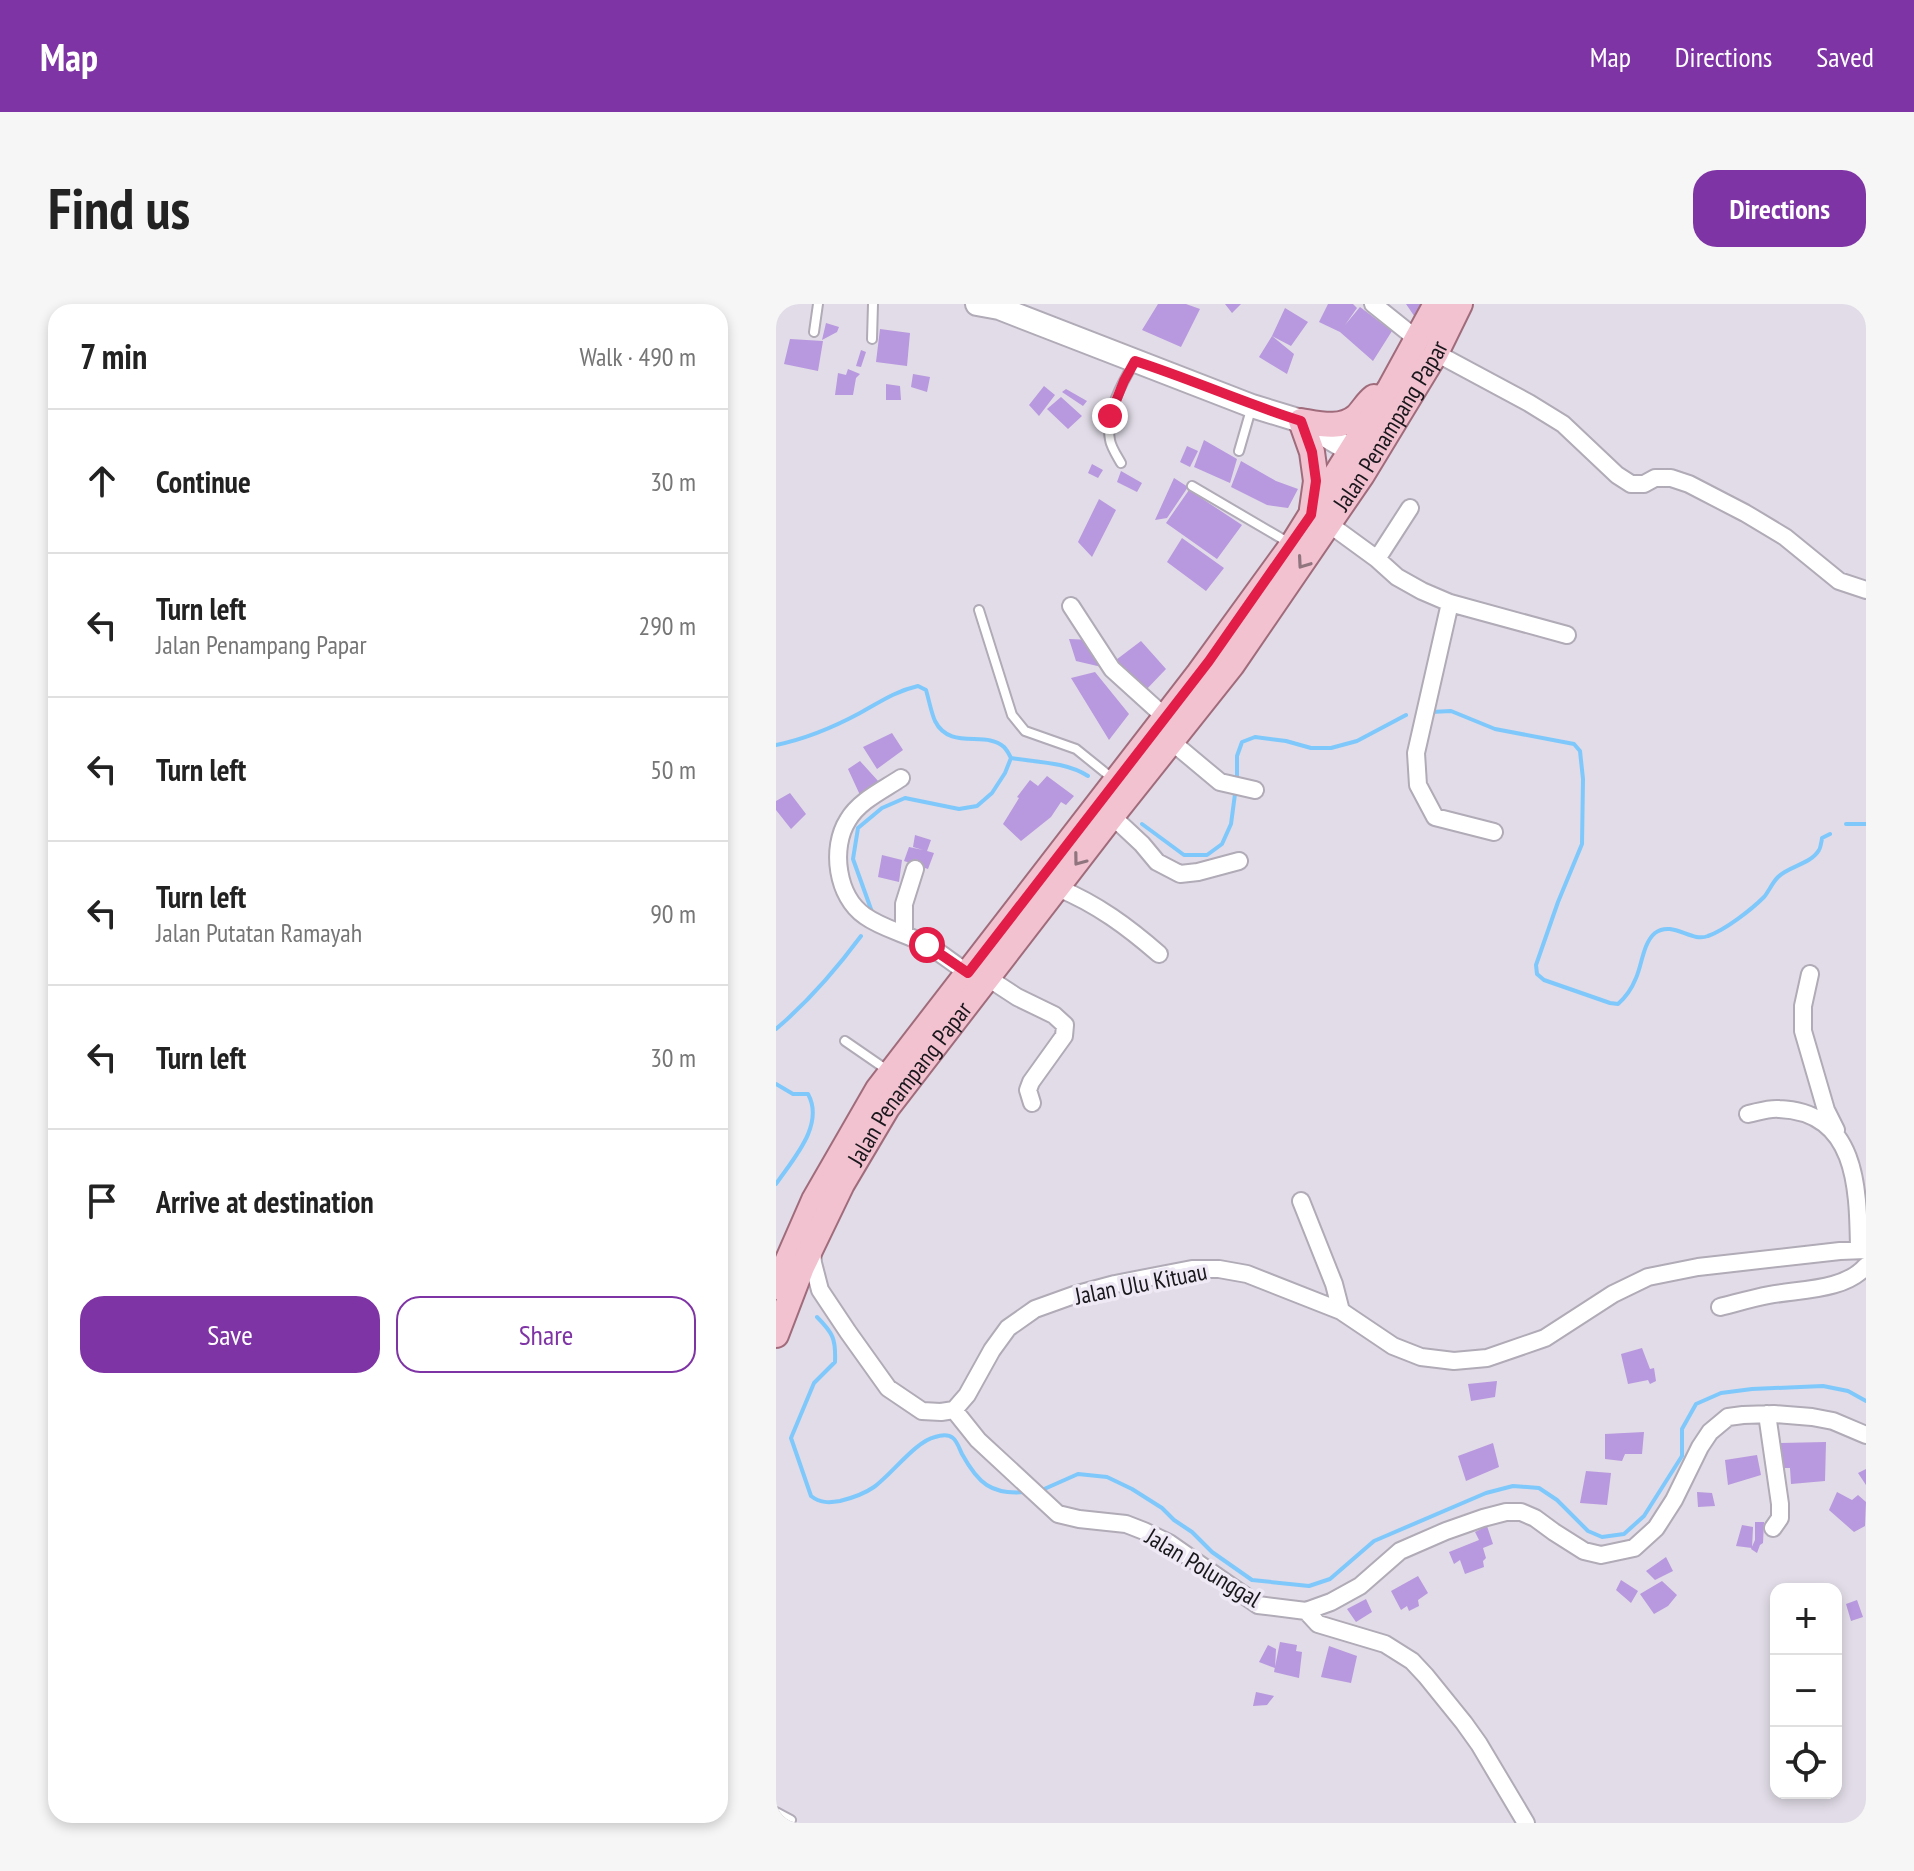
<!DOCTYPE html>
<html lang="en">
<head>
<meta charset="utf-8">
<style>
  :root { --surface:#fff; --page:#f6f6f6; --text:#222; --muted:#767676; --line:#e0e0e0; --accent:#7f34a5 }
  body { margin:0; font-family:"PT Sans Narrow",sans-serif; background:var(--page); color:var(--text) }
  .controls { position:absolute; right:24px; bottom:24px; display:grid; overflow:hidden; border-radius:16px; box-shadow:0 4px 12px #0003 }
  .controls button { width:72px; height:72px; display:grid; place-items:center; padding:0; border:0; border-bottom:2px solid var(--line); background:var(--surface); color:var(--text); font:40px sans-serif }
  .stop { position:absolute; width:24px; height:24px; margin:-18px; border:6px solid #e11d48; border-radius:50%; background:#fff }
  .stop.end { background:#e11d48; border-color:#fff; box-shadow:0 2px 8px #0008 }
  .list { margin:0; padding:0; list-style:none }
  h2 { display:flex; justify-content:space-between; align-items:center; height:104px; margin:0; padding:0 32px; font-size:34px }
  h2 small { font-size:26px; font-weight:400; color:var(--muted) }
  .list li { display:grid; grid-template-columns:52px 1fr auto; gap:24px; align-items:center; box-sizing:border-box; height:144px; padding:0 32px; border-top:2px solid var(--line) }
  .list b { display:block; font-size:30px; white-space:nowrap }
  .list p { margin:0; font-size:26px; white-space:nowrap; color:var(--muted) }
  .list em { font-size:26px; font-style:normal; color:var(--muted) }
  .actions { display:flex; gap:16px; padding:24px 32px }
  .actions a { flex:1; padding:18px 0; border:2px solid var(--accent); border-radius:24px; text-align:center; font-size:28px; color:var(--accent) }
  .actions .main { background:var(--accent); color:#fff }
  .icon { flex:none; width:44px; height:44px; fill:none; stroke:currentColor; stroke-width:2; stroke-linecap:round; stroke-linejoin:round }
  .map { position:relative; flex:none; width:1090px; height:1519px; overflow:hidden; border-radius:24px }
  header { display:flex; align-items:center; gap:48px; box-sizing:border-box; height:112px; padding:0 40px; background:var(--accent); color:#fff }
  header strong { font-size:38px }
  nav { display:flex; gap:44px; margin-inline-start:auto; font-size:28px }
  .intro { display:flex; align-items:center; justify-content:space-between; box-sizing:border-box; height:192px; padding:0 48px }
  h1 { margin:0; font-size:56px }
  .button { padding:20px 36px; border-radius:24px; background:var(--accent); color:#fff; font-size:28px; font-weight:700 }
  main { display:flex; gap:48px; padding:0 48px }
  aside { flex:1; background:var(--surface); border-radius:24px; box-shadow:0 4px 12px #0003 }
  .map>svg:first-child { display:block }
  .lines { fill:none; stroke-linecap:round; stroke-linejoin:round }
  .stream { stroke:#7fc8fb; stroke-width:4 }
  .building { fill:#b898de }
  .service-casing { stroke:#b0abb6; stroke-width:12 }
  .minor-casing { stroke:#b0abb6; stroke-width:20 }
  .secondary-casing { stroke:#b0abb6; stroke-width:26 }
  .primary-casing { stroke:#a06c7c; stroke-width:28 }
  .service { stroke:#fff; stroke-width:8 }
  .minor { stroke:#fff; stroke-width:16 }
  .secondary { stroke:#fff; stroke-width:22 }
  .primary { stroke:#f2c2d0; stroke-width:24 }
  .oneway { stroke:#90757f }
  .route { stroke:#e11d48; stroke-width:10 }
  .labels { text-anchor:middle; stroke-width:7; stroke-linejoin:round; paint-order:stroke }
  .street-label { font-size:24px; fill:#19171b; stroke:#eee9f5 }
</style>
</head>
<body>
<header>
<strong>Map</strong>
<nav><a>Map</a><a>Directions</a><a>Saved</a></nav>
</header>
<div class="intro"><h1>Find us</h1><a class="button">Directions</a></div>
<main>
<aside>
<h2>7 min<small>Walk · 490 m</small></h2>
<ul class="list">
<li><svg class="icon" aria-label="ahead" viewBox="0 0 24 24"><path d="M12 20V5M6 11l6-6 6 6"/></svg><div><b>Continue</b></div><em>30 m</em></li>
<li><svg class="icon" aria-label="left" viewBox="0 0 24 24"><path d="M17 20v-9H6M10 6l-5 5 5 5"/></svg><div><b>Turn left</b><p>Jalan Penampang Papar</p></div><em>290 m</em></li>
<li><svg class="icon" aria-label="left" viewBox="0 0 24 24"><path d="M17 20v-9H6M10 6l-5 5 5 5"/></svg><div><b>Turn left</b></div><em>50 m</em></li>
<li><svg class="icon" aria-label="left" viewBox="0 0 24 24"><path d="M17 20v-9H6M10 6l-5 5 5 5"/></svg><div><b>Turn left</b><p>Jalan Putatan Ramayah</p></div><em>90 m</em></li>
<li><svg class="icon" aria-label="left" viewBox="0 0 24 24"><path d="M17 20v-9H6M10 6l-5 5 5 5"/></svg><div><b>Turn left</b></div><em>30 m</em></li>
<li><svg class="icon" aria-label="arrive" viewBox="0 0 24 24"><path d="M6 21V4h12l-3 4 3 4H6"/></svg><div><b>Arrive at destination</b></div></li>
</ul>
<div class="actions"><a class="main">Save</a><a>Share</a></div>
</aside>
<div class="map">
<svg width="1090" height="1519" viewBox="0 0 1090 1519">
  <rect width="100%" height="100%" fill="#e1dce7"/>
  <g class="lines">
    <path class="stream" d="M655 408 675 407 719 425 798 440 804 447 807 475 806 540 782 598 760 661 761 670 768 676 834 699 842 700C850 693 856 684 860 674 866 661 867 639 879 629 897 616 915 639 932 632 949 626 975 606 988 593 993 587 996 579 1002 573 1013 562 1035 560 1043 546 1044 546 1046 535 1046 534L1054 530
      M0 441C29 435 58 423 84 409 104 398 120 387 142 382L150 386C153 396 155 408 159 417 174 447 210 426 228 443 231 446 233 450 235 454L229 469 216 489 201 502 183 505 129 494 106 504 82 524 77 555 96 608
      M235 454C260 458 290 458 312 472
      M461 472V452L466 438 479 433 510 437 535 444H555L581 437 630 411
      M366 520 408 551H431L446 540 455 520 459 490
      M1070 520H1090
      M0 725C33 697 59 667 85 632
      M0 780 17 790H32C49 821 17 855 0 880
      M41 1013C57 1029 60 1035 59 1058L38 1079 15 1134 35 1192C44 1199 53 1199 64 1197 76 1194 88 1190 98 1183 115 1171 140 1137 159 1133 165 1131 172 1130 177 1134 181 1137 184 1146 186 1150 202 1179 215 1191 249 1188
      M266 1186 302 1170 331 1173 356 1185 386 1204 398 1216 416 1228 436 1248 476 1276 533 1282 554 1275 598 1237 710 1189 737 1182 763 1184 781 1196 812 1227 826 1233 848 1230 868 1212 906 1152V1125L920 1100 945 1089 976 1085 1047 1082 1072 1087 1090 1097"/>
  </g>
  <path class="building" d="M382 0H410L424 5 405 43 366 26Z
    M449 0H465L456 9Z
    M552 0H577L581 4 569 21 584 3 616 27 597 57 564 28 543 18Z
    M630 0H657L645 22Z
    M509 4 532 18 515 42 496 32Z
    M50 19 63 23 61 28 46 36Z
    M104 25 134 29 131 62 100 58Z
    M496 32 518 50 511 70 483 53Z
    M14 35 47 37 42 67 8 60Z
    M85 46 90 48 85 63 80 62Z
    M72 65 84 70 80 74 77 91H59L62 69 70 71Z
    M137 70 154 73 151 88 135 83Z
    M110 80 124 82 125 96H110Z
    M268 82 279 91 263 112 253 101Z
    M290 85 311 97 307 102 286 88Z
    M285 93 306 112 292 125 271 105Z
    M428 136 461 155 454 179 418 163Z
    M411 142 422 147 414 163 404 158Z
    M465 157 500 177 522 185 512 204 491 201 455 183Z
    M316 160 327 166 322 174 312 169Z
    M345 167 366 179 361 188 341 178Z
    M398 174 412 183 391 214 379 216Z
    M413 186 466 221 441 255 390 219Z
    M323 195 340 206 316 253 302 238Z
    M406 234 448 264 430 287 391 258Z
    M293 335 316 336 330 364 300 357Z
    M365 337 390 365 367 389 336 359Z
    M319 368 353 410 333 436 295 374Z
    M116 429 127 446 101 465 87 443Z
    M84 457 103 478 84 491 72 465Z
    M271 472 298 492 290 501 285 498 275 513 245 537 227 520 243 494 241 493 254 476 262 482Z
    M14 489 30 510 15 525 0 506V497Z
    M139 531 155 536 151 547 158 549 152 565 128 557 133 543 147 546 137 543Z
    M106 551 126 556 123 578 102 573Z
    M866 1044 874 1065 878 1064 880 1077 874 1080 872 1076 852 1080 845 1050Z
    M721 1077 719 1093 695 1097 692 1080Z
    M868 1128 866 1150H849L846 1157 829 1155V1130Z
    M1050 1138 1049 1177 1015 1180 1014 1164H1005V1139Z
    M717 1139 723 1163 690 1177 682 1152Z
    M981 1151 985 1171 952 1181 949 1156Z
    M1090 1165V1181L1082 1169Z
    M810 1167 835 1169 831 1201 804 1199Z
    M921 1188 936 1189 939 1202 922 1203Z
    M1061 1188 1076 1196 1082 1191 1090 1198 1089 1222 1078 1228 1053 1206Z
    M979 1218H988L987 1239 984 1241 981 1249 975 1245 979 1236Z
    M966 1221 977 1223 976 1244 960 1242Z
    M711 1222 717 1240 707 1244 710 1254 707 1257 708 1263 689 1270 684 1256 678 1260 673 1248 703 1236 699 1228Z
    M890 1253 897 1267 879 1276 870 1267Z
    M642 1272 652 1289 642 1296 643 1302 633 1307 631 1302 625 1306 615 1287Z
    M845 1276 862 1287 855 1299 840 1286Z
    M886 1277 901 1291 892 1302 878 1310 864 1290Z
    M590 1295 596 1308 580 1318 571 1305Z
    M1081 1296 1087 1313 1075 1317 1070 1300Z
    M504 1338 521 1341 520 1347 526 1348 523 1374 498 1368Z
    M492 1341 500 1345 499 1364 483 1358Z
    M553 1342 581 1352 575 1379 545 1373Z
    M480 1388 498 1392 491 1401 477 1402Z"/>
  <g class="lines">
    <g class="service-casing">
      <path id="service" d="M38 28 42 0
        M96 35 97 0
        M463 147 476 102
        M345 159C341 152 335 143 334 136 329 109 346 79 359 57
        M416 182 515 240
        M203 306 236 411 249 427 300 445 336 474
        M69 737 114 768
        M0 1508 15 1516"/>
    </g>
    <g class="minor-casing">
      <path id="minor" d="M597 0 642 36
        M660 49 753 99 787 120 841 171 855 180H868L879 174H895L913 180 969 209 1009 233 1063 277 1090 286
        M553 220 601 255 621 273 646 287 674 299 791 331
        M601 255 634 204
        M674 299 640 449 642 481 659 513 718 528
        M295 302 336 365 389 413
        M396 438 444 478 479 486
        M125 474C107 486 83 497 72 516 54 544 61 593 89 612 107 625 132 630 151 641 165 649 178 660 192 669
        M336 512 366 540 381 558 404 570 422 568 463 557
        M282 584C321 600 352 623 383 650
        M128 630V600L139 565
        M1034 670 1027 702V727L1050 806 1060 826
        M212 674 241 693 278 711 289 721 288 732 255 778 252 786 256 799
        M972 810C982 808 993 804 1003 805 1082 808 1082 886 1083 945
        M525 897 558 980 565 1007
        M36 944 37 959 44 986 72 1028 112 1084 146 1107 165 1108 178 1106 191 1091 216 1046 232 1024 259 1005 298 991 339 980 416 965H443L471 970 565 1007 617 1042 645 1053 678 1057 711 1054 769 1034 837 990 872 973 922 963 1064 947 1090 946
        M944 1003C960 999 977 994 993 991 1024 985 1068 987 1090 962
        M178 1106 202 1136 282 1210 303 1215 350 1220 368 1227 393 1239 482 1301 530 1307 555 1298 584 1282 624 1247 670 1227 707 1214 730 1208H745L759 1214 778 1228 808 1247 825 1251 858 1244 880 1224 898 1196 924 1143 934 1128 952 1113 967 1111 998 1110 1036 1113 1057 1117 1090 1131
        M991 1110 1004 1200V1214L997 1224
        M530 1307 542 1320 609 1340 636 1357 650 1372 688 1419 703 1440 750 1519"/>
    </g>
    <g class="secondary-casing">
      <path id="secondary" d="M201 0 223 4 476 102 525 117 576 147 585 159"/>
    </g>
    <g class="primary-casing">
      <g id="primary">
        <path d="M536 205 540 177 536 148 525 117C543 120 565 126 581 112 587 106 591 98 598 93"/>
        <path d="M0 983 38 896 102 785 423 369 516 241 614 84 660 0"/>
        <path id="s1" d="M0 1031 26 963 66 880 111 804 336 512 456 361 586 171 660 49 684 0"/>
      </g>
    </g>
    <use href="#service" class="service"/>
    <use href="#minor" class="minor"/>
    <use href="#secondary" class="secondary"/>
    <use href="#primary" class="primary"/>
  </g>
  <defs><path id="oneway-chevron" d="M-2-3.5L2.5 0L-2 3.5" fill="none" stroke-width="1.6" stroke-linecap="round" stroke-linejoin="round" transform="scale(2)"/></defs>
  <g class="oneway">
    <use href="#oneway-chevron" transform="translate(527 259) rotate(125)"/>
    <use href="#oneway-chevron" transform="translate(303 556) rotate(127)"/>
  </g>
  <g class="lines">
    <path class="route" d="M151 641 192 669 433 357 535 211 540 177 536 148 525 117C468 99 415 75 359 57L348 77 334 112"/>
  </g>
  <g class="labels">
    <g class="street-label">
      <text dy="8" stroke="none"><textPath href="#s1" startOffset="1102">Jalan Penampang Papar</textPath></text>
      <text dy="8" stroke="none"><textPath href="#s1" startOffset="286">Jalan Penampang Papar</textPath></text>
      <text transform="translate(365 980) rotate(-11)" y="8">Jalan Ulu Kituau</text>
      <text transform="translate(427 1264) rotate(31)" y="8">Jalan Polunggal</text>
    </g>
  </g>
</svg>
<div class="controls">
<button>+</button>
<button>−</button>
<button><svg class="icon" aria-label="locate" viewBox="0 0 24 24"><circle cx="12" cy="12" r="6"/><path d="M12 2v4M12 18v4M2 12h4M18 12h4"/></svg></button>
</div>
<div class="stop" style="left:151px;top:641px"></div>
<div class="stop end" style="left:334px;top:112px"></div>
</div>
</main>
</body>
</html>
